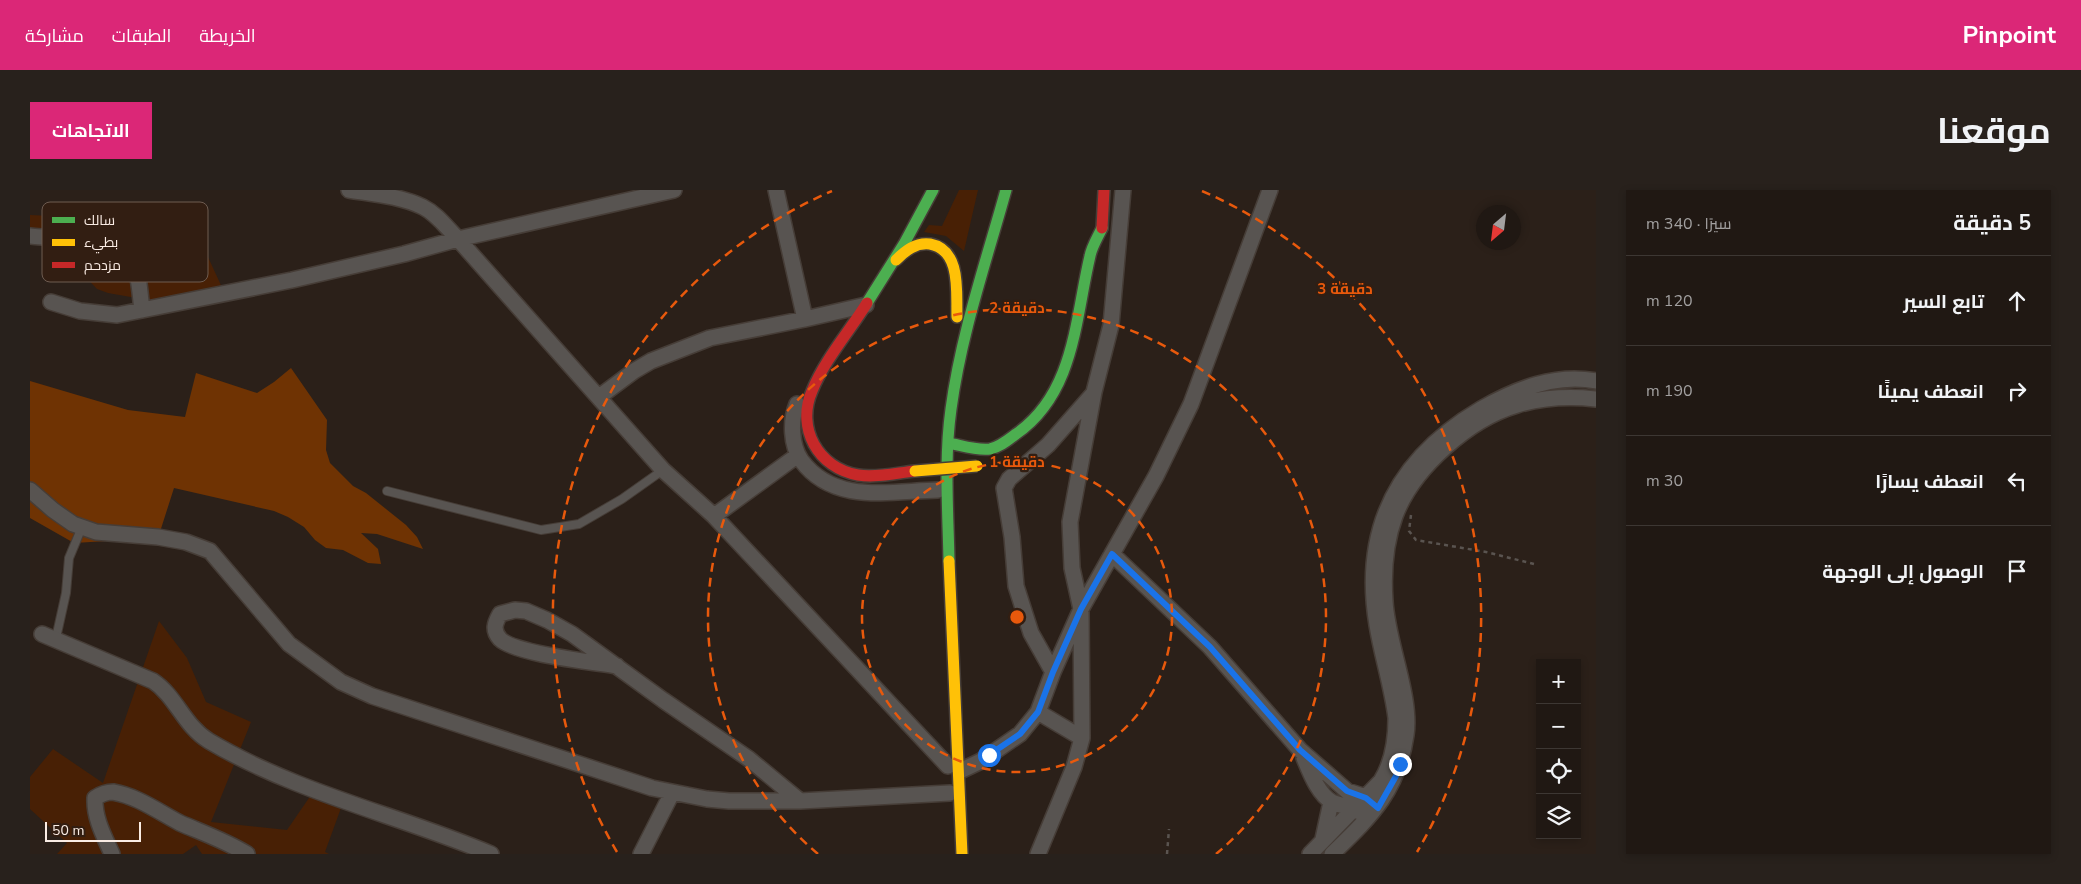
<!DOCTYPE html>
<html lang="ar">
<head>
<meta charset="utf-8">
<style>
  :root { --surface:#201813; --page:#28211c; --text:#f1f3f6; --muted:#a2a0a0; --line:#3d3733; --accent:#db2777 }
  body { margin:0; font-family:"Nunito Sans",Cairo,sans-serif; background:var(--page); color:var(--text); direction:rtl }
  .controls { position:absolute; right:15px; bottom:15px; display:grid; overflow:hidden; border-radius:0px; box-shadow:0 2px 8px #0003 }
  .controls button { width:45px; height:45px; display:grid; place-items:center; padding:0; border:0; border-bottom:1px solid var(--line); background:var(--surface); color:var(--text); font:25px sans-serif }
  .compass { position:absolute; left:1446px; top:15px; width:45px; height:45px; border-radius:50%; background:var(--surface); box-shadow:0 2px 8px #0003; rotate:208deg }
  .scale { position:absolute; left:15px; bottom:12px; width:96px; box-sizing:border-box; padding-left:5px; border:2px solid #faece4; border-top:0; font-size:14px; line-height:18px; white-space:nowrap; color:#faece4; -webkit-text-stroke:4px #321e12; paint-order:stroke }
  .stop { position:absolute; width:15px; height:15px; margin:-11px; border:4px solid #1a73e8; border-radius:50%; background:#fff }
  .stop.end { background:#1a73e8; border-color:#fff; box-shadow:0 1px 5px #0008 }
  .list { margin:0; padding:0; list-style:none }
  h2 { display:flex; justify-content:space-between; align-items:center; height:65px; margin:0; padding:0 20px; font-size:21px }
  h2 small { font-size:16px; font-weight:400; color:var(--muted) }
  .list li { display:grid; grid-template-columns:32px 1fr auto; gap:15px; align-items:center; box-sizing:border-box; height:90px; padding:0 20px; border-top:1px solid var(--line) }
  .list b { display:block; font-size:19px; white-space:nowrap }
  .list em { font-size:16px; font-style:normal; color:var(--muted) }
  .icon { flex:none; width:28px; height:28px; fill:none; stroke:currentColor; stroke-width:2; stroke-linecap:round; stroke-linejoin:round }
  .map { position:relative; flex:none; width:1566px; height:664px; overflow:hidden; direction:ltr; border-radius:0px }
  header { display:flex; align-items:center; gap:30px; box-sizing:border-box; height:70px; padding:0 25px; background:var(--accent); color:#fff }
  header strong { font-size:24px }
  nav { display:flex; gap:28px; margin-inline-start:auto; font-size:18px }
  .intro { display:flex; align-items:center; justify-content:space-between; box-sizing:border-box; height:120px; padding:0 30px }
  h1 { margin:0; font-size:35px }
  .button { padding:12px 22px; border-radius:0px; background:var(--accent); color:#fff; font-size:18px; font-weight:700 }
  main { display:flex; gap:30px; padding:0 30px }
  aside { flex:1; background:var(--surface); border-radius:0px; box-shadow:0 2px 8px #0003 }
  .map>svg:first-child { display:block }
  .green { fill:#482005 }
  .forest { fill:#6f3303 }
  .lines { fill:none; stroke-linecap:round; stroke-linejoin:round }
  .lane-casing { stroke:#463d37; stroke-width:10 }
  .street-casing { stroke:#463d37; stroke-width:18 }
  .fast-casing { stroke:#463d37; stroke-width:14 }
  .slow-casing { stroke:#463d37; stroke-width:14 }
  .jam-casing { stroke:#463d37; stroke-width:14 }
  .path { stroke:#5a5450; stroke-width:2.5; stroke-dasharray:4 4; stroke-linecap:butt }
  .lane { stroke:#585451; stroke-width:8 }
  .street { stroke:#585451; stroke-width:15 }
  .fast { stroke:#4caf50; stroke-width:11 }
  .slow { stroke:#ffc107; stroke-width:11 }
  .jam { stroke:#c62828; stroke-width:11 }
  .slow-bridge-casing { stroke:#463d37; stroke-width:14; stroke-linecap:butt }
  .slow-bridge { stroke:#ffc107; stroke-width:11 }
  .route { stroke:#1a73e8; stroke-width:6 }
  .ring { fill:none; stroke:#e8590c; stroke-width:2.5; stroke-dasharray:9 6 }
  .key { fill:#321e12; stroke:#6e5c51; stroke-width:1 }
  .key-label { font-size:14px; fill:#faece4 }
  .centre { fill:#e8590c; stroke:#321e12; stroke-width:2.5 }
  .ring-label { font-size:15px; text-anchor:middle; font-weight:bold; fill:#e8590c; stroke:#321e12; stroke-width:4.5; stroke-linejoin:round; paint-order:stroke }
</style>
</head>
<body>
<header>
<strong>Pinpoint</strong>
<nav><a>الخريطة</a><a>الطبقات</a><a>مشاركة</a></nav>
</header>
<div class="intro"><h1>موقعنا</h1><a class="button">الاتجاهات</a></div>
<main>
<aside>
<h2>5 دقيقة<small>سيرًا · 340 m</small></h2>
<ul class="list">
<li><svg class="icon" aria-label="ahead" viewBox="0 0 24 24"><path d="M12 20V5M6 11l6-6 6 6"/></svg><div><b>تابع السير</b></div><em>120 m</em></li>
<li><svg class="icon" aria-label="right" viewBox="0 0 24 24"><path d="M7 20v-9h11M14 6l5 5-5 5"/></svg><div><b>انعطف يمينًا</b></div><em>190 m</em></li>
<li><svg class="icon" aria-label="left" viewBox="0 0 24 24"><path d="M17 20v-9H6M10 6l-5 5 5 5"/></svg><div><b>انعطف يسارًا</b></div><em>30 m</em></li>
<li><svg class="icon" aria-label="arrive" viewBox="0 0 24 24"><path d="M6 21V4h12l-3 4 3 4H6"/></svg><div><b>الوصول إلى الوجهة</b></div></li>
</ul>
</aside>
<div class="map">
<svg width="1566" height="664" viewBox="0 0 1566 664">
  <rect width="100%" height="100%" fill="#2b2019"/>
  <path class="green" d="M929 0H948L934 61 916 46 894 42 899 35 912 36Z
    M0 25 150 32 161 30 195 104 159 102 129 112 78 103 67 99 26 56 0 53Z
    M129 431 157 468 176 512 221 532 181 632 257 640 281 605 311 618 295 662 299 664H172L166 655 153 664H27L37 653 0 619V587L23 559 73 593Z"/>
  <path class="forest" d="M261 178 297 230 296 260 300 273 323 296 336 303 376 335 387 347 393 359 347 344 331 343 348 359 351 374 338 373 313 360 296 358 285 350 274 337 258 327 244 321 144 298 128 348 44 353 0 328V191L98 220 155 227 166 183 227 203 244 192Z"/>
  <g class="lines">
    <g class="lane-casing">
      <path id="lane" d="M357 301 511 340 549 334 592 309 633 280
        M26 448 36 403 39 368 52 337"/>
    </g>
    <g class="street-casing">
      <path id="street" d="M319 0C344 4 370 6 393 17 407 24 417 38 428 49L644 0
        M746 0 775 129
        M0 46C20 48 90 51 101 66 109 77 110 106 112 120
        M21 112 50 121 87 125 262 90 374 64 428 49 633 280 684 326 918 576
        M569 207 604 181 621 171 680 148 775 129 836 115
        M767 214C760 231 761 255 771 270 804 315 860 301 908 300
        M0 300 23 320 43 334 66 342 128 347 156 352 180 361 259 454 311 492 342 506 622 598 677 609 699 611H770L920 603
        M684 326 768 265
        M1082 364 1180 457 1270 560 1317 601 1336 607 1343 613
        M12 444 123 491C146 506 154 536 179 551 267 603 368 625 461 664
        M587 476C563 472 485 464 470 449 462 440 465 433 470 424L485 420 496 421 517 430 542 444 633 510 719 569 770 611
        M1023 482 1001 443 986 396 982 347 974 298 979 289 1018 255 1063 204
        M1008 522 1052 548
        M1274 568C1280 582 1288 604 1302 612 1312 617 1322 615 1331 623
        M930 581 951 571 990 544 1008 522 1023 482 1051 419 1126 286 1161 214 1240 0
        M1293 649 1301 612
        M82 664C74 646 64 628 65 608 71 604 76 602 83 602 107 606 129 622 150 633 173 643 196 651 217 664
        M611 664 642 603
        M1008 664 1044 577 1052 548 1051 419 1042 378 1040 332 1064 202 1081 135 1093 0
        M1280 664 1351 591C1363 572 1366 550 1366 528 1362 496 1352 466 1347 435 1331 339 1368 268 1451 219 1486 199 1526 183 1566 191
        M1302 664C1341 626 1368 601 1376 545 1382 507 1357 452 1355 411 1353 382 1355 353 1365 326 1383 278 1439 229 1487 215 1514 207 1539 206 1566 209"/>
    </g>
    <g class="fast-casing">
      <path id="fast" d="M837 113 874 54 903 0
        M918 253C930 255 947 261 960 259 970 257 978 250 986 244 1045 203 1045 129 1060 66 1062 56 1068 47 1072 38
        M919 371C918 321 914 269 921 219 931 144 956 72 976 0"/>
    </g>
    <g class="slow-casing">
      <path id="slow" d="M866 70C875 61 886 52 900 54 932 60 926 103 927 127
        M919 371 932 664"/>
    </g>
    <g class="jam-casing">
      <path id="jam" d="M1072 38 1074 0
        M837 113C819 142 795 169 782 201 766 238 788 278 828 285 846 288 866 283 885 281"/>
    </g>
    <path class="path" d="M1381 325 1379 341 1386 350 1456 362 1504 374
      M1137 664 1139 639"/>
    <use href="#lane" class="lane"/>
    <use href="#street" class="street"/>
    <use href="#fast" class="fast"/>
    <use href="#slow" class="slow"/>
    <use href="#jam" class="jam"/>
    <g class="slow-bridge-casing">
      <path id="slow-bridge" d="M885 281 947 276"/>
    </g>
    <use href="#slow-bridge" class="slow-bridge"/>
  </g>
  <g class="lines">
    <path class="route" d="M959 565 990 544 1008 522 1023 482 1051 419 1082 364 1180 457 1270 560 1317 601 1336 608 1348 618 1366 586 1370 574"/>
  </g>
  <g class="ring">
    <circle cx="987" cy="427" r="155"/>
    <path d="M788 664A309 309 0 1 1 1186 664"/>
    <path d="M587 662A464 464 0 0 1 802 1M1172 1A464 464 0 0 1 1387 662"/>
  </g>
  <rect x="12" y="12" width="166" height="80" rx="8" class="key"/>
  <rect x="22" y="27" width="23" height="6" fill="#4caf50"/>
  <rect x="22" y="49" width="23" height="7" fill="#ffc107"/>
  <rect x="22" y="72" width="23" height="6" fill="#c62828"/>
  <g class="key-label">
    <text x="54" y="35">سالك</text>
    <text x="54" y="57">بطيء</text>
    <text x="54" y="80">مزدحم</text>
  </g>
  <circle cx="987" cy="427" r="8" class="centre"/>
  <g class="ring-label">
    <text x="1315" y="104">3 دقيقة</text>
    <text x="987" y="123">2 دقيقة</text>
    <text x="987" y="277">1 دقيقة</text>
  </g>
</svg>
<div class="controls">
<button>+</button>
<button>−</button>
<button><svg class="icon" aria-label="locate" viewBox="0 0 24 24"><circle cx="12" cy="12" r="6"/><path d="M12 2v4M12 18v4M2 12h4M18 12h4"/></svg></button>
<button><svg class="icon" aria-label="layers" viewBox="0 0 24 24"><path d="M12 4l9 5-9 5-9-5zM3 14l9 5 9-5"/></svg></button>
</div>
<svg class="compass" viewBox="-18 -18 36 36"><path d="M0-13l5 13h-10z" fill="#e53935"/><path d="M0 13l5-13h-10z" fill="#a2a0a0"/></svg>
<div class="scale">50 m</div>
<div class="stop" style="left:959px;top:565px"></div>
<div class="stop end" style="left:1370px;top:574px"></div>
</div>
</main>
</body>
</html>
